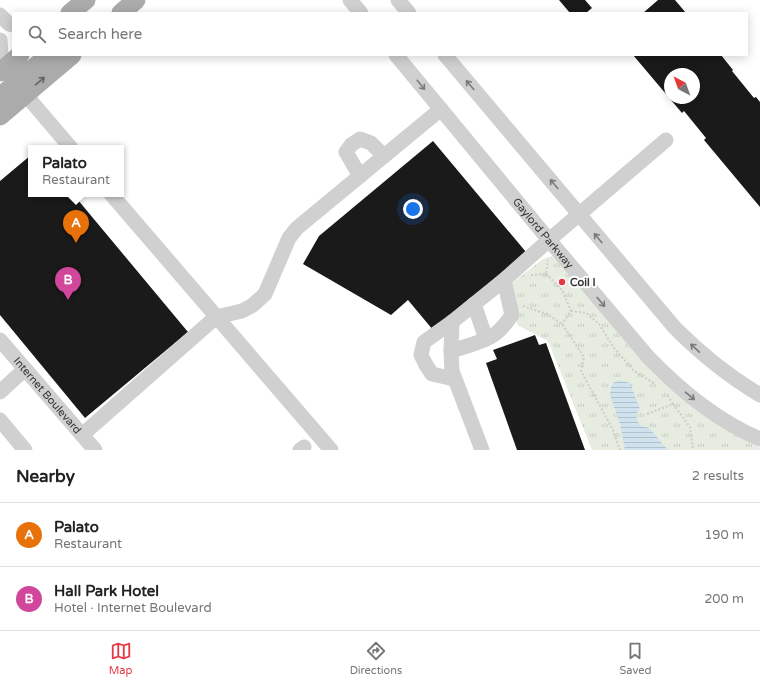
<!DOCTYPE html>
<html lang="en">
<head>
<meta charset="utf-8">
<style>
  :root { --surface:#fff; --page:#f6f6f6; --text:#222; --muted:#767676; --line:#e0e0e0; --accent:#e63946 }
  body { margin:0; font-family:"Varela Round",sans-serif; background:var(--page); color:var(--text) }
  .compass { position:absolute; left:664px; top:68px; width:36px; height:36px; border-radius:50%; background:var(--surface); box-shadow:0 2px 10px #0003; rotate:319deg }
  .you { position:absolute; left:413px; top:209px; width:14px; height:14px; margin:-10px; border:3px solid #fff; border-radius:50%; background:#1a73e8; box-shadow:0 0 0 6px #1a73e833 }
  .badge { display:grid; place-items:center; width:26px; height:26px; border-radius:50%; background:var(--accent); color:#fff; font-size:13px; font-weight:700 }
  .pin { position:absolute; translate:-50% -33px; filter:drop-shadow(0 1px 2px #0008) }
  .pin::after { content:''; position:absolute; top:21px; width:14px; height:12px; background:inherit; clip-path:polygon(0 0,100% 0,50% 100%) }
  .popup { position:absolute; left:28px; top:145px; width:96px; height:52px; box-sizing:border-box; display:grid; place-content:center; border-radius:0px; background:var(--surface); filter:drop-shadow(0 1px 3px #0005); font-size:13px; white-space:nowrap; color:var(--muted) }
  .popup b { font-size:15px; color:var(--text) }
  .popup::after { content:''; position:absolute; left:50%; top:100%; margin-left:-8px; border:8px solid transparent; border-top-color:var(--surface) }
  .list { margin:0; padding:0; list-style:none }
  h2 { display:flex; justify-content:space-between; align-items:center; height:52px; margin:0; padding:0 16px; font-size:17px }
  h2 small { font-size:13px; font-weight:400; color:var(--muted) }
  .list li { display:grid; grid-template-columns:26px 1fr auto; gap:12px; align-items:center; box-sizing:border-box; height:64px; padding:0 16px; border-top:1px solid var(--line) }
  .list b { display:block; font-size:15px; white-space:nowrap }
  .list p { margin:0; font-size:13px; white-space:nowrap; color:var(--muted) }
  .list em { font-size:13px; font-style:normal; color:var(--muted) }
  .icon { flex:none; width:22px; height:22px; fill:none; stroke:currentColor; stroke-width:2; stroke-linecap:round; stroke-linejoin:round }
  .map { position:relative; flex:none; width:760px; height:450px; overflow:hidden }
  .search { position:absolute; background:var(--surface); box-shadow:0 2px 10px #0003; left:12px; right:12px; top:12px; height:44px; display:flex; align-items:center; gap:10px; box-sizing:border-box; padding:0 14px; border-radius:0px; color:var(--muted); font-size:15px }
  .sheet { height:180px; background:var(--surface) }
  nav { display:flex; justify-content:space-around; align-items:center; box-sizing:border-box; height:56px; border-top:1px solid var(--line); background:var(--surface); font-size:11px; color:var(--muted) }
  nav a { display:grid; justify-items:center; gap:2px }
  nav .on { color:var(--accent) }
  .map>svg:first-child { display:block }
  .grass { fill:url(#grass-tufts) }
  .water { fill:url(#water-rules) }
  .building { fill:#1a1a1a; fill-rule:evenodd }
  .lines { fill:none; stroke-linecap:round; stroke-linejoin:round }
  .path { stroke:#cdcdcd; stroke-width:2; stroke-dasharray:2 2; stroke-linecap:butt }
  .minor { stroke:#d0d0d0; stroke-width:15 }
  .major { stroke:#ababab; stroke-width:19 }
  .oneway { stroke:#636363 }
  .oneway2 { stroke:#7a7a7a }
  .poi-dot { fill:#e63946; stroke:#fff; stroke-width:1.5 }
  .labels { text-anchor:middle; stroke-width:4; stroke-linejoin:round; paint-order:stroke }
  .street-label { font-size:11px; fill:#333; stroke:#fff }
  .poi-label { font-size:11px; font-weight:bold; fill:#333; stroke:#fff; text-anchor:start }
</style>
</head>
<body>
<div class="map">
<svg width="760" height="450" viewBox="0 0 760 450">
  <defs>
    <pattern id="grass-tufts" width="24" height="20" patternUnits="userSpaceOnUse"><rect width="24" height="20" fill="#e6ecdf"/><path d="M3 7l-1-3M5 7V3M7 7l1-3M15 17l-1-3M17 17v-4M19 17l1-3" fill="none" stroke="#c6cbc0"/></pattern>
    <pattern id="water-rules" width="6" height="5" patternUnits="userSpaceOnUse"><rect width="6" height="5" fill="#cfe2ee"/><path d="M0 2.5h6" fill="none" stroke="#b2c2cd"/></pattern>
  </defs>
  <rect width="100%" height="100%" fill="#fff"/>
  <path class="grass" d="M552 256 557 260 635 353 657 377 702 414 733 434 760 448V450H592L548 341 517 325V316L502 291 543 259Z"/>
  <path class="water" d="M619 380 630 383 640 409C634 414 636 423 642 426 646 428 648 426 651 430 657 436 662 444 668 450H625L620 424 610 395 611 387 613 383Z"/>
  <path class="building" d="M559 0H585L592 8 586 13H570Z
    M658 0H675L686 13H643Z
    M633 55H721L733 70 732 71 754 98 756 97 760 102V207L704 140 706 138 684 111 682 113ZM670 74H694V98H670Z
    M433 141 526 252 433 330 408 300 391 315 303 264 319 236Z
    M31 155V194H73L188 332 85 418 0 315V181Z
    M535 335 539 345 546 343 585 450H517L486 363 497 359 493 350Z"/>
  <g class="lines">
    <path class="path" d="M546 274 562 290 571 311 562 324
      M531 275 546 274 548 260
      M523 306 547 314 562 324 584 357 581 371 613 430 620 450
      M571 311 586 313 599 324 614 348 633 370 655 384
      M673 404 690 427 693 450
      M647 414 673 404 667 395"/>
    <g class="minor">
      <path d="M350 0 361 13"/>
      <path d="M398 0 409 13"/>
      <path d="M0 15 9 24 13 25"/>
      <path d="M0 40 2 70"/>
      <path id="s1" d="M396 55 549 240 649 358C681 391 717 421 760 439"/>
      <path d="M445 55 675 328C701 354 728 376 760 395"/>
      <path d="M25 94 71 148"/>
      <path d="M360 176 346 152 351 145 360 139 371 143 384 156"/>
      <path d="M111 194 331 450"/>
      <path d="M474 304 486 339"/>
      <path d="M452 322 451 351 452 371 482 450"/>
      <path id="s2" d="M0 340 95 450"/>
      <path d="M451 351C465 346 483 343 495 334 502 329 507 322 512 315L504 280"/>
      <path d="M454 379 432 374 426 365 421 355 424 342 452 322 504 280 549 240 666 140"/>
      <path d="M0 392 25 369"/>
      <path d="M0 420 25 450"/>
      <path d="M82 435 216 317 242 311 253 305 265 294 289 238 297 228 441 109"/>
      <path d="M300 450 304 447"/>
    </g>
    <path class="major" d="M70 13 86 0
      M121 13 136 0
      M0 72 20 55
      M0 99 2 95 49 55
      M0 116 72 55"/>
  </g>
  <defs><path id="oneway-shaft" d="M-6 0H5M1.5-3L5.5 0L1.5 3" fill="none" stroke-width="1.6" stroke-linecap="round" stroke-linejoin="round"/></defs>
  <use class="oneway" href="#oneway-shaft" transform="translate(40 81) rotate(-40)"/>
  <g class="oneway2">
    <use href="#oneway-shaft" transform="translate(421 85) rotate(51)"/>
    <use href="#oneway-shaft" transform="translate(470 85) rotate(-130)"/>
    <use href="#oneway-shaft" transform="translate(554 184) rotate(-130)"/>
    <use href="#oneway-shaft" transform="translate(598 238) rotate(-130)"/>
    <use href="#oneway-shaft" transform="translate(601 302) rotate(50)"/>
    <use href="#oneway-shaft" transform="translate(695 348) rotate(-137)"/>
    <use href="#oneway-shaft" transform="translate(690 396) rotate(40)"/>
  </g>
  <circle class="poi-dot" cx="562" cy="282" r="4"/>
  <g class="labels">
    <g class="street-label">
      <text dy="4" stroke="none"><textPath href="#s1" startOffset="231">Gaylord Parkway</textPath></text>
      <text dy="4" stroke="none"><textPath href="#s2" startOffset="73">Internet Boulevard</textPath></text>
    </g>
    <g class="poi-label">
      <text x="570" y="286">Coil I</text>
    </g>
  </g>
</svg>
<svg class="compass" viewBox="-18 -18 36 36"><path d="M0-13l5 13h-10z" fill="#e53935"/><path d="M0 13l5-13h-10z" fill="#767676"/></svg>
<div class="you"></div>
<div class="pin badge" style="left:76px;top:243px;background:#e8710a">A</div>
<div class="popup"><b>Palato</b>Restaurant</div>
<div class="pin badge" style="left:68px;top:300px;background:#d1479c">B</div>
<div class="search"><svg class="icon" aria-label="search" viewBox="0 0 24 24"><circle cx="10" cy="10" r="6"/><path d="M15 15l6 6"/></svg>Search here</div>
</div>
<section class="sheet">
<h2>Nearby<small>2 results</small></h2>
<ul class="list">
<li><span class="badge" style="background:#e8710a">A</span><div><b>Palato</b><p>Restaurant</p></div><em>190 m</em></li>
<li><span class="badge" style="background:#d1479c">B</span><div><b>Hall Park Hotel</b><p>Hotel · Internet Boulevard</p></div><em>200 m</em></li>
</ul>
</section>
<nav>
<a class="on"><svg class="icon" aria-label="map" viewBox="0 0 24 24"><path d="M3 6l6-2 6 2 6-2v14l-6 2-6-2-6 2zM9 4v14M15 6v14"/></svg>Map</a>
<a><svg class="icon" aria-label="directions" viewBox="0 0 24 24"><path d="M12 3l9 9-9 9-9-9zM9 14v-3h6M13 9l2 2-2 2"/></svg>Directions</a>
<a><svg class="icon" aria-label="saved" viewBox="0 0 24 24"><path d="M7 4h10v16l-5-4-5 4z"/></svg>Saved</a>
</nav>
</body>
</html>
